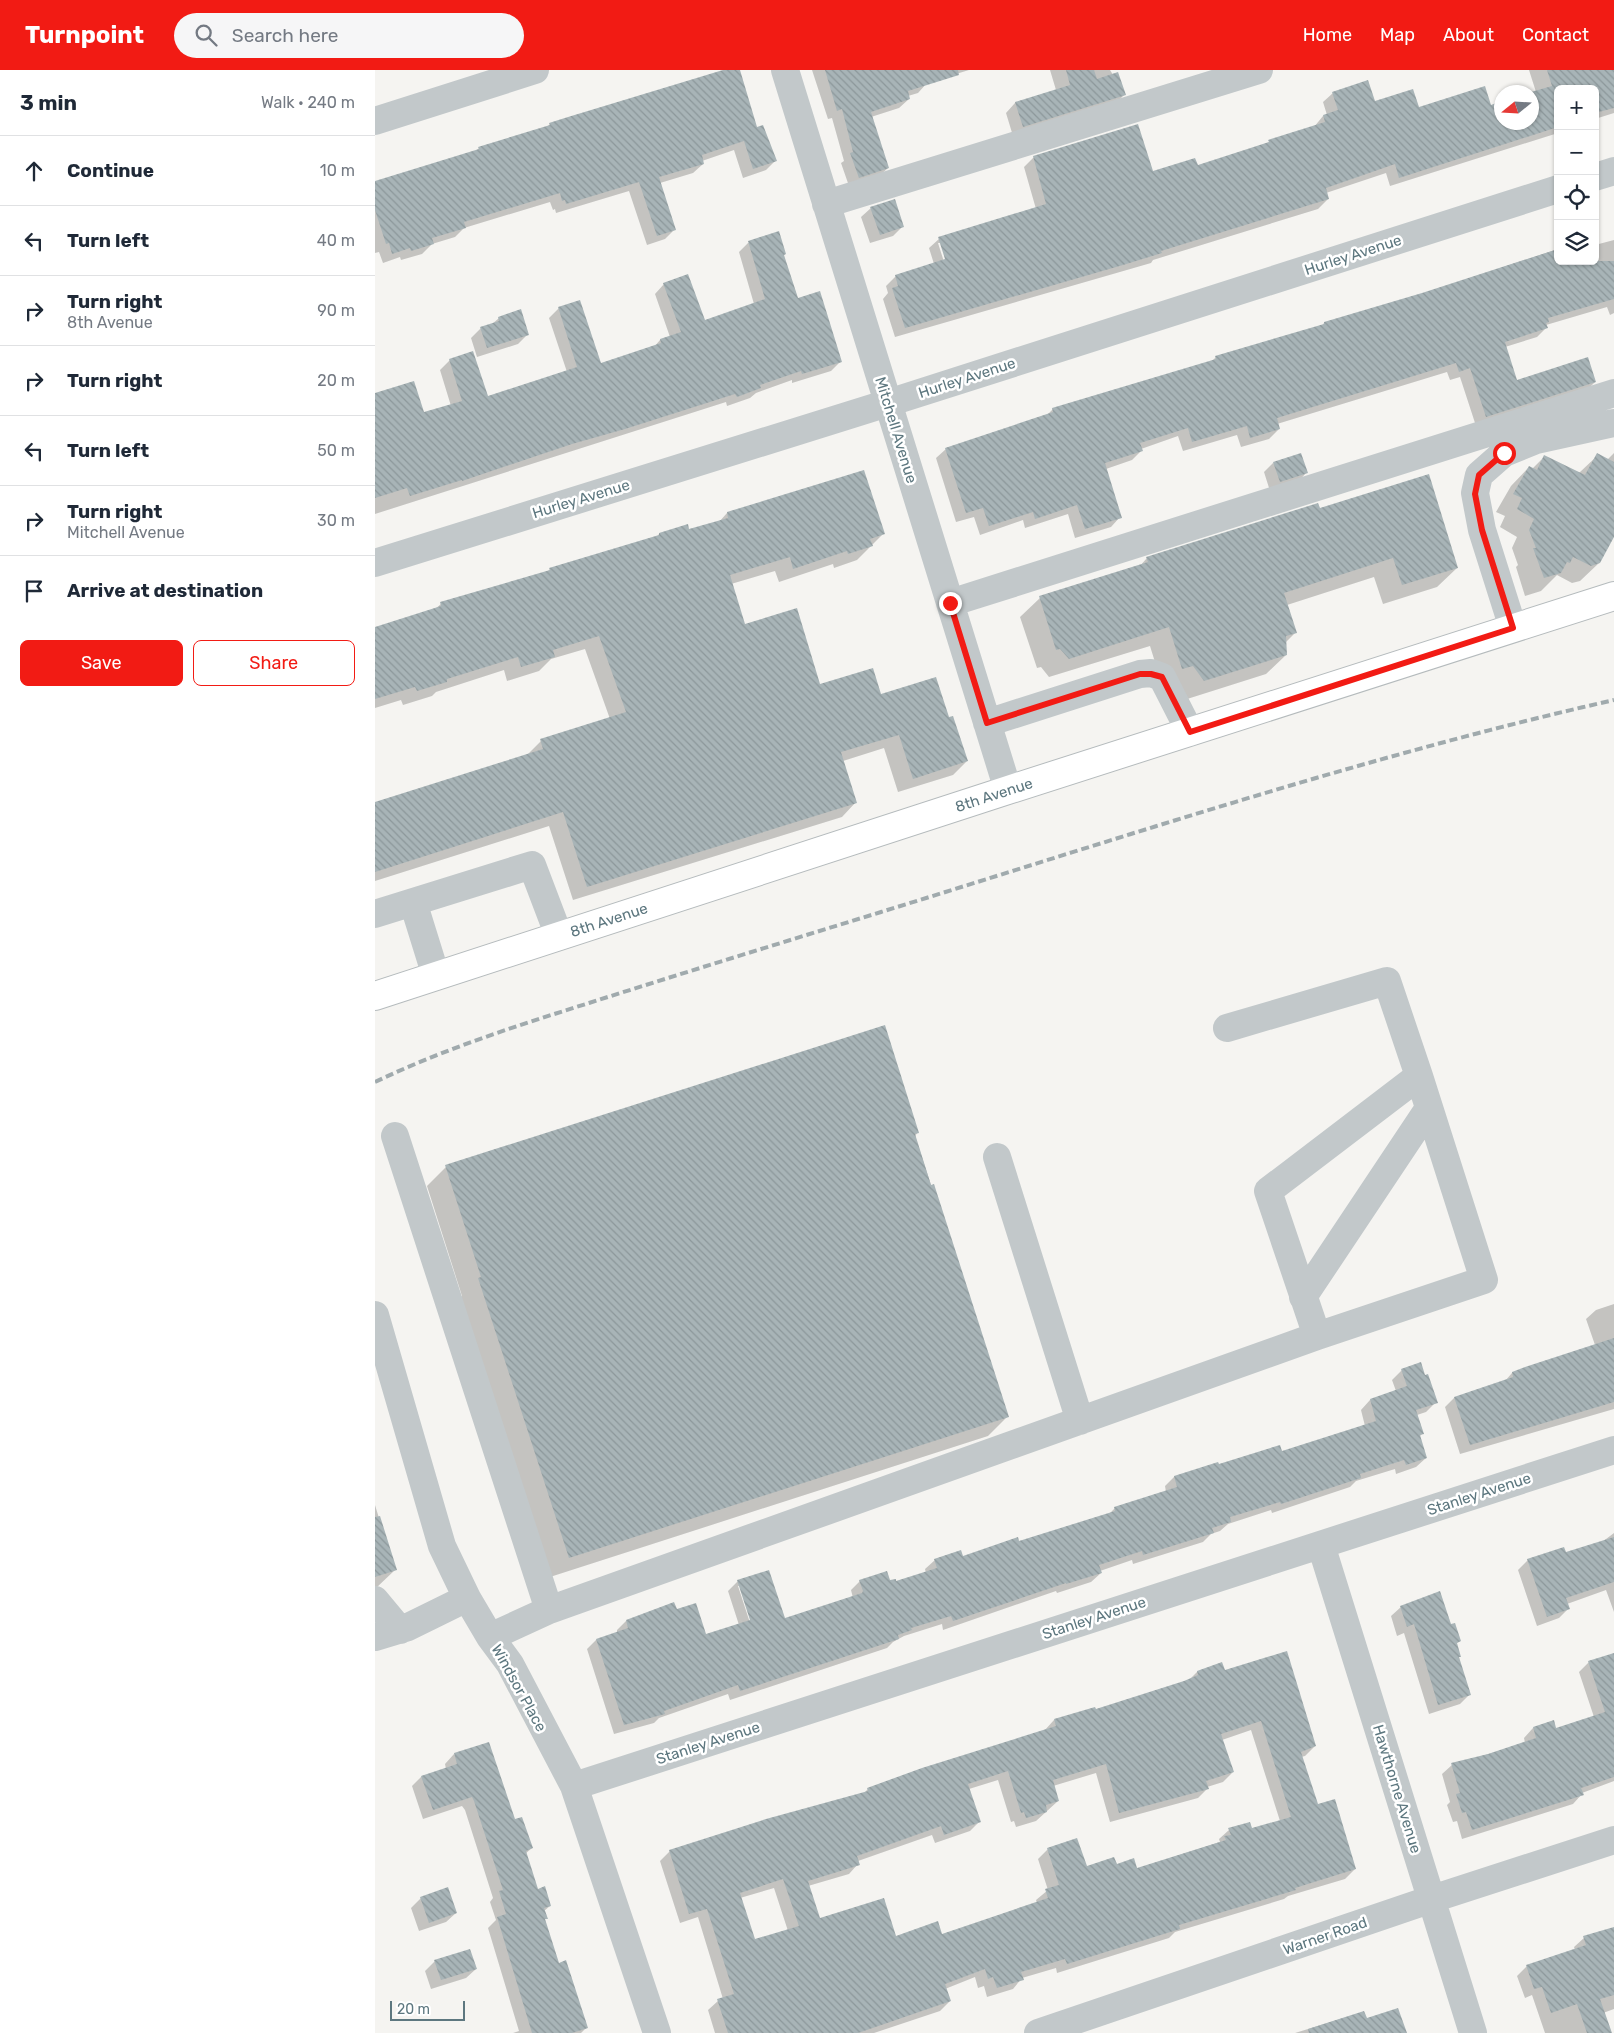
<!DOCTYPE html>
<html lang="en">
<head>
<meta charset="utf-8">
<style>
  :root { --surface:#fff; --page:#f6f6f7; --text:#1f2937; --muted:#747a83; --line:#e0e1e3; --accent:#f21b14 }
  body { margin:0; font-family:Rubik,sans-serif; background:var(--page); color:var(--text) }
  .controls { position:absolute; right:15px; top:15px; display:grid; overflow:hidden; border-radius:8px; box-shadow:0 1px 4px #0004 }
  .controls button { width:45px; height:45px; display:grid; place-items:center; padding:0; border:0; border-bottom:1px solid var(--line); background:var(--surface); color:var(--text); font:25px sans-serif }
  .compass { position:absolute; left:1119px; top:15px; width:45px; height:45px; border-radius:50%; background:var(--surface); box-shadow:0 1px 4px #0004; rotate:252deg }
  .scale { position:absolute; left:15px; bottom:12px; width:75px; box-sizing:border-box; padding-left:5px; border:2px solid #5d777f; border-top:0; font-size:14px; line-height:18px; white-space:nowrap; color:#5d777f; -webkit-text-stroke:4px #fff; paint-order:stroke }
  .stop { position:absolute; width:15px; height:15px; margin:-11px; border:4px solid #f21b14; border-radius:50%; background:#fff }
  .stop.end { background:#f21b14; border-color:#fff; box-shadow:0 1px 5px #0008 }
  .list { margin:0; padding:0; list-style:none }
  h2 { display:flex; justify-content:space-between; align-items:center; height:65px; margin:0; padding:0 20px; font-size:21px }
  h2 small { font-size:16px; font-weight:400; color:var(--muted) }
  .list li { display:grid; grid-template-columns:32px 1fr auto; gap:15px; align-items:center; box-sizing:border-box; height:70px; padding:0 20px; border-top:1px solid var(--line) }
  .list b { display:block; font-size:19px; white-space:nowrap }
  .list p { margin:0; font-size:16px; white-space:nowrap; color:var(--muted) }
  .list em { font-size:16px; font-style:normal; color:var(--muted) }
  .actions { display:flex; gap:10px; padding:15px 20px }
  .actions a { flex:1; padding:11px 0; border:1px solid var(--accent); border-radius:8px; text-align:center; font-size:18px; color:var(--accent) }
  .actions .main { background:var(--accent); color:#fff }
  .icon { flex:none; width:28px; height:28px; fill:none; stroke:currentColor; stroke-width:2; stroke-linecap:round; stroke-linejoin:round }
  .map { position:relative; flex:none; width:1239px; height:1963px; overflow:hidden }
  header { display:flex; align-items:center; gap:30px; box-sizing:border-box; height:70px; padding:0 25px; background:var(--accent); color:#fff }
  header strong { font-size:24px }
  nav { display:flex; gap:28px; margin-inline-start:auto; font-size:18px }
  .search { width:350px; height:45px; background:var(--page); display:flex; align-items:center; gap:12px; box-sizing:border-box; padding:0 18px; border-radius:28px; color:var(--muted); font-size:19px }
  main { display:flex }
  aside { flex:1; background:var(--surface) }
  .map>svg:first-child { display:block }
  .shadow { fill:#0003; fill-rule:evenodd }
  .building { fill:url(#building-back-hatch); fill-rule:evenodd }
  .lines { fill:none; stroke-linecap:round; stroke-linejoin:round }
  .major-casing { stroke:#b5bbbd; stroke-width:30 }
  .minor { stroke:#c2c8ca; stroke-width:28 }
  .major { stroke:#fff; stroke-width:28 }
  .rail { stroke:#a0aaad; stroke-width:4; stroke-dasharray:8 4; stroke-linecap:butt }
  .route { stroke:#f21b14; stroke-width:6 }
  .labels { text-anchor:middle; stroke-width:5; stroke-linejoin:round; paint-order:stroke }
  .street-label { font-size:15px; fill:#5d777f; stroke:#fff }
</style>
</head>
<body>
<header>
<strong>Turnpoint</strong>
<div class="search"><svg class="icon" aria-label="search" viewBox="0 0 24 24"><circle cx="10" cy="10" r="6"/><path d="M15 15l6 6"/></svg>Search here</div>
<nav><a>Home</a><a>Map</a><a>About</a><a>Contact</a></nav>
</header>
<main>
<aside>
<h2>3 min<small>Walk · 240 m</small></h2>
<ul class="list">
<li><svg class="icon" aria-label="ahead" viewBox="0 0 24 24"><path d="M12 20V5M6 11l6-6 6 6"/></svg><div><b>Continue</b></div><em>10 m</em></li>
<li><svg class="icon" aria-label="left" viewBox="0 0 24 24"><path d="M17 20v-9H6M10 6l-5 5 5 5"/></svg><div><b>Turn left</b></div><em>40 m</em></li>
<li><svg class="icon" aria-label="right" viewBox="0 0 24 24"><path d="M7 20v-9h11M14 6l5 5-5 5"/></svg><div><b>Turn right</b><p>8th Avenue</p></div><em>90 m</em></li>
<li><svg class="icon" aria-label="right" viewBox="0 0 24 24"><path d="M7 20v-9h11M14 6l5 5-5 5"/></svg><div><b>Turn right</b></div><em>20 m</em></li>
<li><svg class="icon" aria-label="left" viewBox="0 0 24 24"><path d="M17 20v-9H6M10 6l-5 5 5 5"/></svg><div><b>Turn left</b></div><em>50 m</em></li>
<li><svg class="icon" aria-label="right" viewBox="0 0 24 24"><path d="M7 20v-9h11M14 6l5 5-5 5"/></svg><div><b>Turn right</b><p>Mitchell Avenue</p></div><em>30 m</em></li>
<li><svg class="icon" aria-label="arrive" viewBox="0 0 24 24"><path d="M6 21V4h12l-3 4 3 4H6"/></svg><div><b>Arrive at destination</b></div></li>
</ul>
<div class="actions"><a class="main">Save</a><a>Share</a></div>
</aside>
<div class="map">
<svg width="1239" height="1963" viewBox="0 0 1239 1963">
  <defs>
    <pattern id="building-back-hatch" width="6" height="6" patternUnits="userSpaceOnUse" patternTransform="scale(1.25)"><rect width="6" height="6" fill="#a8b4b7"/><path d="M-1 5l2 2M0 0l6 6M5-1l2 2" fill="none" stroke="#8c979a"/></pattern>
  </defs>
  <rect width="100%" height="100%" fill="#f5f4f1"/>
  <path class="shadow" d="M352 0H364L382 59 400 91 391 100 368 108 359 80 327 91 328 94 318 103 285 113 300 159 290 169 272 175 254 121 181 143 180 139 178 140 175 132 89 158 80 167 57 174 47 184 26 190 25 187 8 193 4 182 0 183V112L101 81 104 78 172 57 175 54Z
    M437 0H594L552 13 543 23 533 26 534 29 524 38 496 47 513 98 503 107 474 116 466 93 469 91 457 48 453 49Z
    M675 0H735L750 24 740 34 638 66 631 43 640 33 681 20Z
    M1154 0H1239V43L1220 49V19H1183V63L1015 116 1011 103 951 123 953 129 943 139 778 190 776 193 738 204 520 267 508 229 513 223 511 216 521 206 559 194 554 178 564 169 661 139 649 97 658 88 762 55 777 102 822 97 939 57 948 46 952 45 948 32 958 23 999 32 1043 39 1115 36 1126 33V52H1156L1161 22ZM563 173H566L573 194 570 195Z
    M496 138 528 156 518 166 495 173 486 147Z
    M404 163 408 185 423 229 465 292 456 301 417 313V310L381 323 375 328 352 336 351 332 0 444V326L49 344 76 336 65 300 75 290 112 327 192 302 174 248 184 238 225 294 279 277 285 270 295 267 280 224 289 214 329 251 379 234 364 182 373 173Z
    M1239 170V243L1235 245 1232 237 1171 255V258L1162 267 1130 277 1142 312H1220L1210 322 1101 356 1085 307 1075 310 1072 302 902 354 904 359 894 369 866 377 862 365 808 381 803 366 766 379V381L757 390 731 399 745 447 736 457 700 468 693 444 650 458 648 450 605 465 599 447 581 452 561 388 571 379 671 346 678 339 836 292 841 287 946 257 949 253 1047 224 1183 179V191H1220V175Z
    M124 248 153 264 143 274 102 287 96 268 106 258 116 255Z
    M1239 383V464L1224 493 1205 511 1197 513 1182 505 1166 521 1150 526 1141 497 1143 495 1137 478 1142 467 1125 457 1130 446 1121 442 1136 416 1154 397 1157 399 1169 387 1204 403 1223 385 1232 390Z
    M898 393 931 403 922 413 895 421 889 402Z
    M944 440 1082 498 1062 517 1008 534 999 507 912 535 920 563 910 573 911 585 891 604 809 630 788 618 775 576 674 607 666 597 662 598 645 547 665 528 764 497 772 488Z
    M352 443 508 464 482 490 459 498 458 494 404 512 400 501 356 514 369 556 444 616 505 626 573 649 592 691 578 705 523 722 509 678 468 691 481 732 467 747 198 830 174 756 0 811V733L152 685 166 671 235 649 210 579 176 589 164 601 132 611 129 600 61 622 57 626 28 635 26 630 0 638V558L60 539 66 534 172 502 175 499 281 468 284 464 314 461 344 452Z
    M543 1062 540 1066 632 1347 613 1366 175 1507 85 1228 87 1226 52 1116 71 1097Z
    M1239 1234V1339L1085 1384 1070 1337 1079 1328 1130 1311 1137 1303 1150 1298 1220 1275 1211 1249 1221 1240Z
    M1027 1300 1050 1306 1061 1332 1051 1342 1042 1345 1048 1363 1044 1367 1051 1388 1041 1397 1021 1404 1020 1399 981 1411 975 1417 897 1443 896 1440 853 1454 845 1461 836 1464 828 1472 758 1494 757 1490 725 1501 726 1503 716 1512 682 1523 681 1521 568 1560 567 1554 529 1566 518 1572 512 1578 355 1630 353 1624 284 1648 279 1653 239 1664 212 1579 221 1570 242 1563V1560L251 1551 301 1541 330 1566 364 1555 353 1521 363 1511 409 1550 478 1528 476 1520 485 1511 521 1513 551 1503 550 1499 560 1490 587 1487 644 1473 733 1445 740 1438 791 1422 790 1416 799 1407 907 1383 990 1356 986 1340 995 1330 1021 1321 1017 1310ZM363 1516H365L378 1556H376Z
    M0 1435 20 1500 0 1519Z
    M1239 1463V1542L1231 1520 1192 1534 1193 1539 1184 1548 1162 1556 1143 1500 1153 1490 1190 1484 1227 1472Z
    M1026 1537 1084 1571 1081 1574 1085 1586 1083 1588 1095 1624 1085 1634 1054 1644 1029 1563 1022 1566 1016 1546Z
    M1239 1584V1711L1207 1723V1724L1198 1734 1087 1769 1082 1751 1078 1752 1072 1735 1075 1732 1067 1704 1077 1695 1150 1673 1149 1668 1158 1658 1178 1652 1181 1659 1219 1647 1204 1602 1214 1592Z
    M822 1602H849L940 1676 930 1686 926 1687 942 1736 980 1799 970 1809 913 1826 909 1829 800 1862 794 1868 682 1903 681 1898 647 1908 638 1919 612 1927 609 1916 603 1918 600 1907 570 1919 575 1931 565 1941 499 1963H340L333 1940 343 1931 348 1929 323 1847 305 1853 285 1791 295 1781 489 1723 493 1719 669 1661 679 1650 720 1640 814 1610ZM876 1660 905 1751 876 1760H854L844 1769 845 1772 761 1799 741 1796 711 1798 673 1779 663 1789 673 1820 661 1830 662 1833 566 1865 520 1867 444 1850 433 1816 474 1804 483 1794V1791L557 1765 560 1773 595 1761 604 1752 594 1719 623 1710 636 1752 639 1751 641 1757 661 1751 683 1731 678 1716 721 1703 735 1752 823 1728 832 1719V1717L848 1712 858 1702 847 1670ZM399 1818 413 1861 379 1871 365 1828Z
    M79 1684 139 1751 157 1778 150 1784 162 1820 175 1836 169 1841 171 1848 169 1851 183 1894 212 1957 206 1963H138L144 1961 113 1858 121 1850 115 1832 118 1828 90 1740 87 1736 48 1749 37 1716 46 1707 71 1699 70 1694Z
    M46 1828 81 1843 71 1852 44 1861 36 1838Z
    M1239 1858V1939L1228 1943 1235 1963H1170L1157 1925 1150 1928 1142 1906 1152 1896 1200 1880 1199 1877 1209 1868Z
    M60 1891 101 1899 91 1908 56 1919 50 1901Z
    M988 1942 991 1950 1031 1963H920Z"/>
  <path class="building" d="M348 0H365L382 57 388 55 402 91 378 99 369 71 327 85 329 94 284 107 301 160 282 166 264 112 191 134 190 130 187 131 185 123 89 152 91 158 57 168 59 174 36 181 35 178 17 184 14 173 11 174 0 140V111L104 79 103 77 175 55 174 53 193 47Z
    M450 0H583L584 5 533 21 535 29 496 42 514 98 484 108 475 83 478 82 467 39 462 41Z
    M691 0H719L722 9 743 2 751 25 648 57 640 32 695 15Z
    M1172 0H1239V38L1220 43V19H1183V57L1024 108 1020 94 951 118 954 129 786 181 787 183 748 195 530 258 517 218 523 216 520 205 570 189 563 167 671 134 658 86 763 54 778 101 820 88 823 95 894 72 893 70 950 52 948 45 963 40 957 22 993 10 1000 31 1038 19 1044 37 1110 16 1116 35 1126 31V52H1156V22L1177 16Z
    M520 129 529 157 505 165 495 137Z
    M404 161 411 184 409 185 423 228 445 221 467 292 427 304 426 301 385 315 386 318 362 327 360 324 250 359 197 374 87 411V410L35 426 32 418 0 428V323L39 311 49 342 87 331 74 289 98 281 113 326 202 297 183 237 205 230 226 293 286 273 285 269 306 262 288 213 313 204 330 250 390 229 373 171Z
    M1183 179V191H1239V229L1173 248 1174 252 1171 253 1173 258 1130 272 1142 310 1213 287 1221 312 1111 347 1095 298 1084 302 1081 293 902 348 905 359 875 368 872 356 817 372 813 358 765 373 768 381 730 393 747 448 710 459 702 435 660 449 658 442 614 456 608 438 591 443 570 378 678 342 677 338 841 289 840 286 949 254V252L1047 223Z
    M146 239 154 265 112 278 105 257 124 251 123 247Z
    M926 383 933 403 905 412 898 392Z
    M1222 383 1239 392V467L1225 493 1216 496 1198 487 1195 493 1192 492 1186 503 1169 508 1158 478H1161L1154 460 1159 449 1142 439 1147 428 1138 424 1154 396 1162 400 1169 385 1210 405Z
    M489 400 510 464 495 469 498 476 473 484 472 481 418 499 415 487 355 505 370 554 422 538 445 614 498 598 506 624 561 607 574 647 578 646 593 691 538 709 524 665 466 682 482 733 212 817 188 742 0 802V732L168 679 165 669 251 642 224 566 178 580 180 587 146 597 143 587 72 609V612L42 621 40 617 0 629V557L66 536 65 532 175 500 174 498 284 465V463L313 454 314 459 353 448 352 442Z
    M1054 404 1083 498 1027 515 1018 488 909 523 922 563 911 566 912 585 829 611 818 596 807 599 794 557 694 589 685 579 681 580 664 526 773 492 771 487 943 433 945 438Z
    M510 955 544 1063 540 1064 556 1115 559 1114 634 1347 194 1488 103 1208 106 1207 70 1095Z
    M1239 1268V1332L1095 1375 1079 1327 1138 1307 1137 1302 1150 1297Z
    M1046 1292 1050 1305 1053 1304 1063 1333 1041 1340 1049 1364 1045 1365 1052 1388 1031 1395 1029 1390 985 1404 986 1408 906 1434 905 1432 855 1447 856 1452 837 1458 839 1463 768 1485 767 1481 724 1495 727 1503 691 1514V1513L578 1551 576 1546 536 1558 537 1560 523 1565 524 1569 365 1621 363 1615 289 1641 290 1644 249 1655 221 1569 253 1558 251 1550 299 1532 302 1539 321 1533 331 1564 375 1550 362 1510 394 1500 410 1548 487 1523 488 1521 484 1510 512 1501 515 1510 521 1509V1511L562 1498 559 1489 586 1480 588 1486 643 1467 644 1471 740 1441 739 1437 802 1417 799 1406 843 1392 844 1394 905 1375 907 1381 1001 1351 995 1329 1032 1316 1026 1299Z
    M5 1446 22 1500 0 1507V1447Z
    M1239 1467V1512L1191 1528 1195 1539 1172 1547 1152 1489 1189 1477 1191 1482Z
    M1065 1521 1076 1554 1080 1553 1086 1571 1082 1573 1086 1587H1084L1096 1625 1063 1635 1039 1554 1032 1557 1025 1536Z
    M912 1581 941 1676 926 1682 943 1734 960 1729 981 1799 920 1818 921 1820 804 1855 805 1859 692 1894 690 1889 646 1902 649 1910 622 1918 618 1907 613 1909 610 1899 570 1914 576 1931 483 1963H353L342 1929 359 1924 332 1839 314 1844 294 1780 391 1749 493 1721 492 1718 547 1698 681 1656 679 1649 720 1637 721 1639 809 1611 823 1605 822 1601 847 1592 850 1600ZM886 1651 916 1747 877 1758 875 1752 853 1758 856 1765 849 1766 851 1770 762 1798 759 1788 742 1794 739 1787 712 1796 702 1768 672 1778 684 1815 670 1819 673 1828 567 1864 563 1851 521 1866 509 1828 445 1848 433 1811 485 1795 482 1786 566 1756 569 1765 606 1752 593 1714 633 1701 646 1743 649 1742 651 1748 672 1742 671 1735 684 1731 678 1710 731 1694 744 1743 834 1719 831 1711 859 1702 846 1664ZM408 1809 424 1856 380 1869 365 1823Z
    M1239 1583V1707L1206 1718 1209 1725 1097 1760 1091 1742 1087 1743 1081 1724 1085 1723 1076 1693 1113 1684 1161 1668 1158 1657 1179 1650 1181 1658 1230 1642 1213 1591Z
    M114 1672 140 1749 147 1747 158 1778 151 1781 163 1819 170 1816 176 1836 169 1838 173 1849H170L184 1893 191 1890 213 1958 197 1963H157L122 1847 131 1844 124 1821 128 1820 99 1731 97 1727 58 1740 46 1706 82 1694 79 1683Z
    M73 1817 82 1843 54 1853 45 1827Z
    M1239 1857V1925L1225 1929 1237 1963H1212L1202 1934 1176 1943 1167 1917 1159 1919 1151 1895 1211 1875 1208 1866Z
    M95 1879 102 1899 66 1910 59 1890Z
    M1023 1938 1032 1963H934L933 1959 989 1941 992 1948Z"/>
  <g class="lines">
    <g class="major-casing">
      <path id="major" d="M0 926 633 720 1239 526"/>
    </g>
    <path class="minor" d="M410 0 633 720
      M0 51 160 0
      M1220 107 1239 101
      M451 134 884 0
      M0 493 513 333 1183 119
      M575 533 1239 323
      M1138 558 1107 460 1100 423 1104 405 1129 383 1161 370 1239 353
      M612 653 765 604 776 603 787 607 815 662
      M38 832 61 906
      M0 844 157 795 184 866
      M852 958 1012 911 1044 1006 893 1121 942 1266
      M20 1066 174 1540
      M622 1087 705 1351
      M928 1227 1054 1038
      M0 1245 67 1476 92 1528 115 1567 135 1594 199 1716 282 1963
      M946 1475 1098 1963
      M0 1530 25 1560
      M0 1567 33 1557 92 1528
      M115 1567 174 1540 942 1266 1109 1210 1044 1006
      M199 1716 1239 1380
      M663 1963 1057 1829 1239 1770"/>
    <use href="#major" class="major"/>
    <path class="rail" d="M0 1012C69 979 141 956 214 933 311 902 409 872 506 842 749 767 991 686 1239 630"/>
  </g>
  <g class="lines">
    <path class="route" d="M575 533 612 653 765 604H776L787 607 815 662 1138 558 1107 460 1100 424 1104 405 1129 383"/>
  </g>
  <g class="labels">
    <g class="street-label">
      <text transform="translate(978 185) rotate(-18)" y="5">Hurley Avenue</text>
      <text transform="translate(592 308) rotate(-18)" y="5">Hurley Avenue</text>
      <text transform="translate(521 360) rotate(73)" y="5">Mitchell Avenue</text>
      <text transform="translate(206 429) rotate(-17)" y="5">Hurley Avenue</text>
      <text transform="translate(619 725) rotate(-18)" y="5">8th Avenue</text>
      <text transform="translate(234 850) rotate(-18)" y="5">8th Avenue</text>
      <text transform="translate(1104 1424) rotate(-18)" y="5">Stanley Avenue</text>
      <text transform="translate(719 1548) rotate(-18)" y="5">Stanley Avenue</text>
      <text transform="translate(144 1618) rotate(61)" y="5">Windsor Place</text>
      <text transform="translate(333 1673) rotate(-18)" y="5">Stanley Avenue</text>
      <text transform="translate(1022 1719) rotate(73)" y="5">Hawthorne Avenue</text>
      <text transform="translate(950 1866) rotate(-19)" y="5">Warner Road</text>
    </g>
  </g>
</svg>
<div class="controls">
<button>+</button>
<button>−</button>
<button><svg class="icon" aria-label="locate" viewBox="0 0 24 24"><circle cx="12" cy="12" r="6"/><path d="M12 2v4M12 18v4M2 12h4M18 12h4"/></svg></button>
<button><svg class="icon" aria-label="layers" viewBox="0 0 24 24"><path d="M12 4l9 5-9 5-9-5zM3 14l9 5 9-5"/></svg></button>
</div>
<svg class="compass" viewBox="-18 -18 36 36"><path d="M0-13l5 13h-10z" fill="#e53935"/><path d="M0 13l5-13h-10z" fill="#747a83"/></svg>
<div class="scale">20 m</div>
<div class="stop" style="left:1129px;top:383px"></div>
<div class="stop end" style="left:575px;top:533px"></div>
</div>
</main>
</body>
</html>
